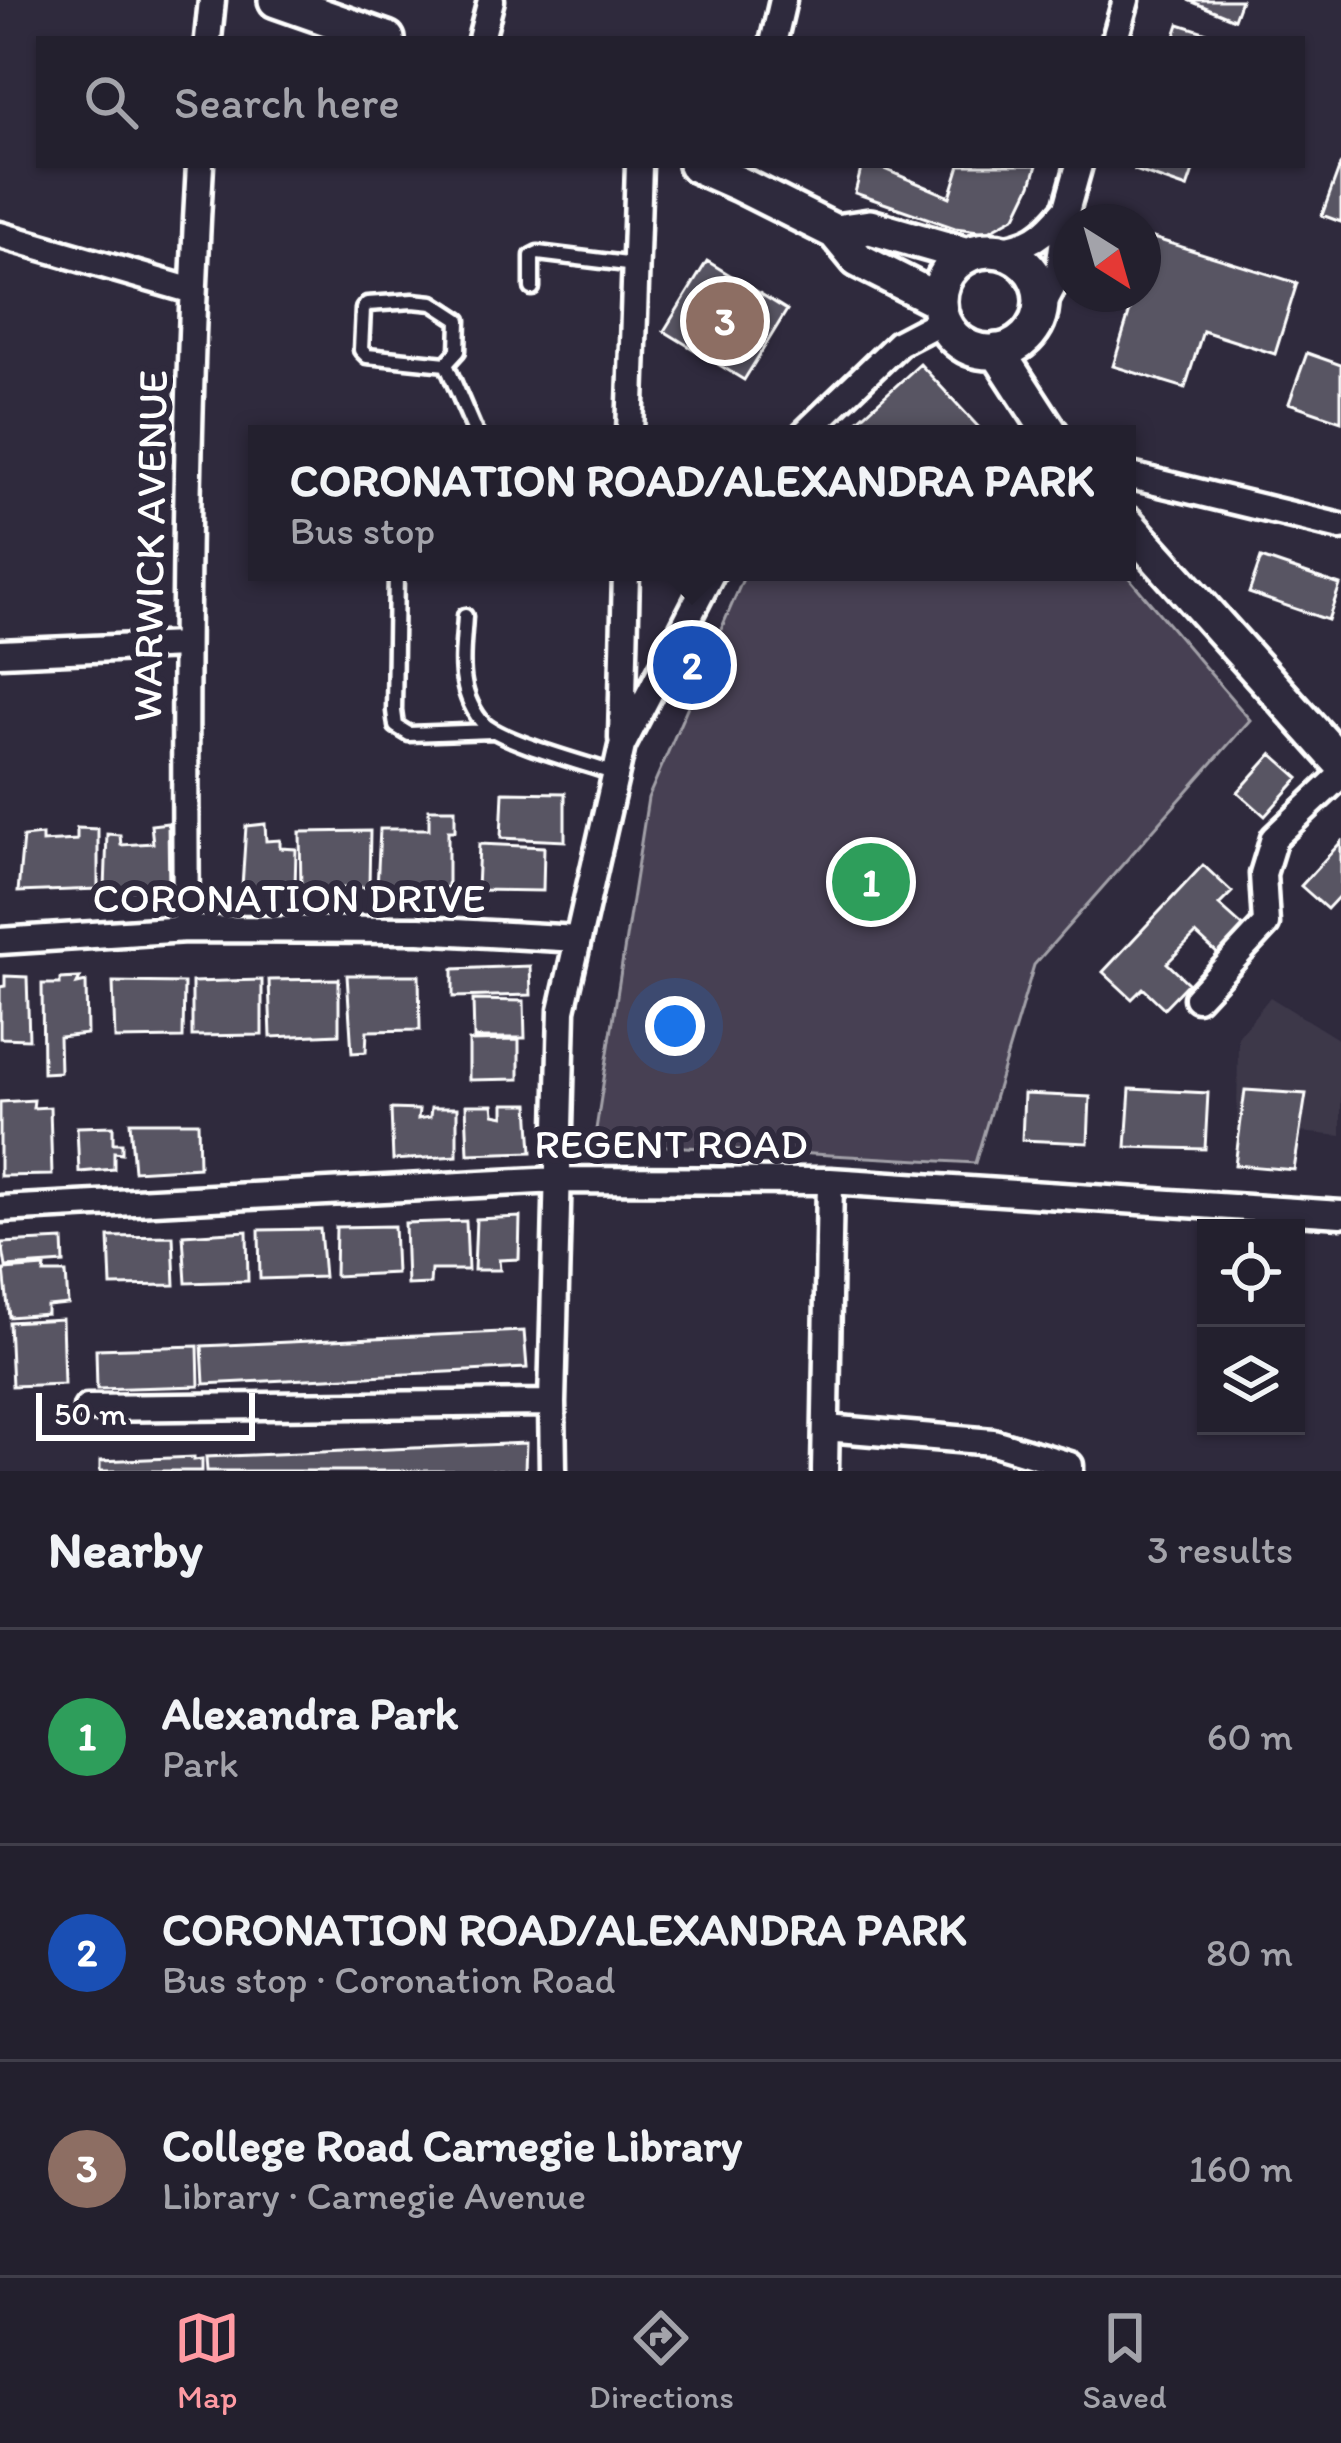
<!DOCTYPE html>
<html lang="en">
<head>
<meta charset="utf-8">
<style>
  :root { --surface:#23202e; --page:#2f2d3a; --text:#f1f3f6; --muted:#a3a3aa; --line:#403e4a; --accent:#ff9aa2 }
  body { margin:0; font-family:Itim,sans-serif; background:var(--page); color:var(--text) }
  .controls { position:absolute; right:36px; bottom:36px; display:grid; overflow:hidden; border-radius:0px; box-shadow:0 3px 9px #0004 }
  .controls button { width:108px; height:108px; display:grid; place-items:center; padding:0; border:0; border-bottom:3px solid var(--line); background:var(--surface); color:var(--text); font:60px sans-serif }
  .compass { position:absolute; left:1053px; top:204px; width:108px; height:108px; border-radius:50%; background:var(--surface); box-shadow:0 3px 9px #0004; rotate:143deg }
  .scale { position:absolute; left:36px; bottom:30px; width:219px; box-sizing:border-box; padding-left:12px; border:6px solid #fff; border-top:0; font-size:33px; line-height:42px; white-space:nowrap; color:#fff; -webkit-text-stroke:9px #2f2a3d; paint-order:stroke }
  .you { position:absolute; left:675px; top:1026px; width:42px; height:42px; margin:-30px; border:9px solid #fff; border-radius:50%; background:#1a73e8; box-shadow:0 0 0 18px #1a73e833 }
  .badge { display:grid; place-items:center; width:78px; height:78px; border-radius:50%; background:var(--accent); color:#fff; font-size:39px; font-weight:700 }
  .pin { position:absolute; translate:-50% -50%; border:6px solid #fff; box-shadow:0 3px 12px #0006 }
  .popup { position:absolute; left:248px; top:425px; width:888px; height:156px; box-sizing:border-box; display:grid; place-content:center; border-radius:0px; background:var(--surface); filter:drop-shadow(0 3px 9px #0005); font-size:39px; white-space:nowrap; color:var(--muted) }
  .popup b { font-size:45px; color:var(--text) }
  .popup::after { content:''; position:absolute; left:50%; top:100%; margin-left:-24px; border:24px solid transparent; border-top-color:var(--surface) }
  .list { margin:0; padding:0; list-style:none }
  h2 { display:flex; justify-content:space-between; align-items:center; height:156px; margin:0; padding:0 48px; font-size:51px }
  h2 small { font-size:39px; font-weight:400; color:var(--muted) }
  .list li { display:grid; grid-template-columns:78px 1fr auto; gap:36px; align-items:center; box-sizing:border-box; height:216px; padding:0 48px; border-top:3px solid var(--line) }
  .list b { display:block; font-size:45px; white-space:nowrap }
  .list p { margin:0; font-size:39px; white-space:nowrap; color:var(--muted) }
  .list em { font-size:39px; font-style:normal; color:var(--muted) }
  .icon { flex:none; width:66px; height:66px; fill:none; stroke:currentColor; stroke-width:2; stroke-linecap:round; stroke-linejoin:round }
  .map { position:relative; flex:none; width:1341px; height:1471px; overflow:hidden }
  .search { position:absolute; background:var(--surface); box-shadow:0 3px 9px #0004; left:36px; right:36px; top:36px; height:132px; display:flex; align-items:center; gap:30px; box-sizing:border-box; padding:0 42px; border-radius:0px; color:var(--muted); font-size:45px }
  .sheet { height:804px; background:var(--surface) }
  nav { display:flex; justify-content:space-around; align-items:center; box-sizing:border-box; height:168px; border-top:3px solid var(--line); background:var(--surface); font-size:33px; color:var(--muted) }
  nav a { display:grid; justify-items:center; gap:6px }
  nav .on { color:var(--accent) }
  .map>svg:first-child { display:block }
  .built { fill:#3c3749 }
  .green { fill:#464152; stroke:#a2a0a8; stroke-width:3 }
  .building { fill:#595564; stroke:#fff; stroke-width:3 }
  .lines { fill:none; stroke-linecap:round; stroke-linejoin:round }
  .service-casing { stroke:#fff; stroke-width:21 }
  .minor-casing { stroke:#fff; stroke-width:33 }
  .tertiary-casing { stroke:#fff; stroke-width:42 }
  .service { stroke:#2f2a3d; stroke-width:12 }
  .minor { stroke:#2f2a3d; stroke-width:24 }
  .tertiary { stroke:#2f2a3d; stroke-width:33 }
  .labels { text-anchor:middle; stroke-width:12; stroke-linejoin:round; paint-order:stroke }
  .street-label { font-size:42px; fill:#fff; stroke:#2f2a3d }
</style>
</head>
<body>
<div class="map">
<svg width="1341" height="1471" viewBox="0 0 1341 1471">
  <rect width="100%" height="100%" fill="#2f2a3d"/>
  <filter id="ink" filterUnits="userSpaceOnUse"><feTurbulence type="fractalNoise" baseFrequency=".00833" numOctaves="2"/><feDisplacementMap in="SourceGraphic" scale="24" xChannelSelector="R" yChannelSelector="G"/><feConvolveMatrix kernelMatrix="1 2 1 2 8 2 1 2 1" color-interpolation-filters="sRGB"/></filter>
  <g filter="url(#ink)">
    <path class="built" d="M1270 997 1341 1041V1136L1237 1126 1238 1037Z"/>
    <path class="green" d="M746 572H1124L1250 720 1034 965 975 1163 594 1142 648 798Z"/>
    <path class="building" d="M1188 0H1241L1234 19Z
      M1179 24 1223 38V39H1174Z
      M1341 163V222L1322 215Z
      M862 165H875L950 197 960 165H1037L1031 185 1016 216 987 232 955 228 855 193Z
      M1137 165H1195L1187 188 1135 170Z
      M1153 238 1297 283 1275 354 1203 331 1185 388 1113 366 1135 294H1143V269Z
      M707 261 787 310 744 380 664 331Z
      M1307 353 1341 365V421L1289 403Z
      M920 364 984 433 843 434Z
      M1261 558 1340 585 1328 620 1249 593Z
      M1272 754 1299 778 1265 816 1238 792Z
      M503 792 565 793V841L501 838Z
      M429 809H455V831H448V887L377 888 380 829H429Z
      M168 823 169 892 105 889 107 834 120 835 121 845 153 843 151 825Z
      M265 824 266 841 280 840V848L296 849 295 888 242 887 246 826Z
      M77 828 98 829V889L18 892 23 837 42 835V842L77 840Z
      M370 831 369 887 301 890 300 832Z
      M1341 842V894L1327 909 1301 886Z
      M479 844 544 847 543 891 477 890Z
      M1203 865 1232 892 1219 905 1248 931 1222 958 1196 934 1167 963 1188 983 1164 1008 1143 988 1132 999 1103 972Z
      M530 966 531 995 453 997V969Z
      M347 975H419L420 1030 367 1031 366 1052 352 1053Z
      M5 976 27 977 29 1039 0 1038V987L5 986Z
      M80 978 77 984 86 982 87 1034 59 1037 60 1072 43 1073 42 984H60V979Z
      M339 979V1034L271 1037 269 980Z
      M262 980V1035L192 1036V982Z
      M113 982 184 983 183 1038 115 1039Z
      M473 1000 524 1001 525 1038H474Z
      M519 1040V1079L469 1080V1041Z
      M1130 1089 1208 1093 1205 1149 1126 1147Z
      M1245 1090 1306 1094 1294 1170 1235 1165Z
      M1024 1094 1090 1097 1088 1143 1022 1140Z
      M34 1100 33 1108 50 1107 52 1175 0 1176V1102Z
      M504 1104H529L532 1152 468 1154 466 1105H493L494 1114 504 1116Z
      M431 1108H457V1156L393 1160 391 1109 419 1110 418 1119 430 1117Z
      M130 1122H198L199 1167 134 1171Z
      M113 1126V1143H122V1153L114 1152V1169L79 1172 77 1127Z
      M520 1217 519 1259 499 1260 500 1270H474L476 1219Z
      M466 1221 468 1270H431L430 1284 407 1285 405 1223Z
      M394 1226 396 1273 335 1276 336 1227Z
      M320 1229 324 1277 260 1279 259 1230Z
      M247 1231 248 1281 186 1283 183 1235Z
      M173 1236 175 1285 111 1286 109 1237Z
      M63 1240 64 1263 6 1267 2 1243Z
      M45 1267 44 1273H66L68 1304 47 1306V1314L9 1317 4 1270Z
      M62 1319 64 1384 12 1386 9 1322Z
      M524 1331 527 1368 204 1384 202 1346Z
      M198 1346 199 1386 97 1389 96 1349Z
      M526 1443 525 1471H207L206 1457Z
      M194 1457V1460L202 1459V1471H100V1461Z"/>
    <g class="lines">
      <g class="service-casing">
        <path id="service" d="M532 288V256L538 253 635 265
          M413 301 433 303 459 320 458 351 446 364 367 356 361 350 363 309 367 304Z
          M446 364 476 434
          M396 572 394 711 396 726 409 734 492 731
          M465 616C464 637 460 662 464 682 466 696 474 714 484 724 503 742 587 764 616 774"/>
      </g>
      <g class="minor-casing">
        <path id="minor" d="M208 39 212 0
          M481 39 491 0
          M774 39 783 0
          M1115 39 1126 0
          M0 235 193 291
          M996 250C1031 245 1043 237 1065 210
          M1040 311 1058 277 1067 208 1079 165
          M630 434 639 165
          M804 434 899 343 943 320
          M1127 475 1341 527
          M0 653 183 645
          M622 738 626 572
          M186 929C184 674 185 420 200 165
          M0 941 186 929 419 930 578 939
          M1197 998 1266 924 1263 874 1274 838 1341 775
          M0 1209 558 1180 830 1181 1341 1214
          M87 1408 552 1403
          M826 1428 993 1442 1070 1465V1471
          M553 1471 552 1403 562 1010 622 746 712 572
          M825 1471 830 1181"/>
      </g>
      <g class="tertiary-casing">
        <path id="tertiary" d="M276 0 387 39
          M696 165 739 184 835 232 858 260 939 301
          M835 232 870 227 968 255
          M939 301a51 51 0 1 1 102 0a51 51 0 1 1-102 0Z
          M997 351 1051 434
          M1127 524 1341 763"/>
      </g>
      <use href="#service" class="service"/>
      <use href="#minor" class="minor"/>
      <use href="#tertiary" class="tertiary"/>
    </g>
  </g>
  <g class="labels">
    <g class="street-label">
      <text transform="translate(149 546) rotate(-89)" y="15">WARWICK AVENUE</text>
      <text x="289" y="912">CORONATION DRIVE</text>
      <text x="671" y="1158">REGENT ROAD</text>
    </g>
  </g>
</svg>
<div class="controls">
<button><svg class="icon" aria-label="locate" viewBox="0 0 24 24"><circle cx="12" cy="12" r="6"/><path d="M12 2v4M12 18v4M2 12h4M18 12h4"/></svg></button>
<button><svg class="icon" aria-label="layers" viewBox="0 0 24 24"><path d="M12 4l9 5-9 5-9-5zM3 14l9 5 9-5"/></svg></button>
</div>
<svg class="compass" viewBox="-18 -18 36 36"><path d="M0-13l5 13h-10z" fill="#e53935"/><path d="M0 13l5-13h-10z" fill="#a3a3aa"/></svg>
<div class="scale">50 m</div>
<div class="you"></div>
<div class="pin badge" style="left:871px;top:882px;background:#2e9e5b">1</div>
<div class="pin badge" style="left:692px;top:665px;background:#1a4fb4">2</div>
<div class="popup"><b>CORONATION ROAD/ALEXANDRA PARK</b>Bus stop</div>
<div class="pin badge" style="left:725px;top:321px;background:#8d6e63">3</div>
<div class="search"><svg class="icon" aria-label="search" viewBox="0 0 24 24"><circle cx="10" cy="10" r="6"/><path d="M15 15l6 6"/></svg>Search here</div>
</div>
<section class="sheet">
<h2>Nearby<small>3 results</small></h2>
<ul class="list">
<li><span class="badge" style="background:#2e9e5b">1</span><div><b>Alexandra Park</b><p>Park</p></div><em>60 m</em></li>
<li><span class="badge" style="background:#1a4fb4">2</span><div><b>CORONATION ROAD/ALEXANDRA PARK</b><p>Bus stop · Coronation Road</p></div><em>80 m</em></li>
<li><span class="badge" style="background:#8d6e63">3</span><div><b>College Road Carnegie Library</b><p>Library · Carnegie Avenue</p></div><em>160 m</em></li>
</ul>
</section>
<nav>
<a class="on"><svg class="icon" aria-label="map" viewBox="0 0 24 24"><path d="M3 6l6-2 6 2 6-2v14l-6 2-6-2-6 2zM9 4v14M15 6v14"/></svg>Map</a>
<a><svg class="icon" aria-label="directions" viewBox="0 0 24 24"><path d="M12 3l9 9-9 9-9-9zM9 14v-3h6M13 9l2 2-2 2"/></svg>Directions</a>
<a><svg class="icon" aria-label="saved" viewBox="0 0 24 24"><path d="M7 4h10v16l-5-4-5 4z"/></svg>Saved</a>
</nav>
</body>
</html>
